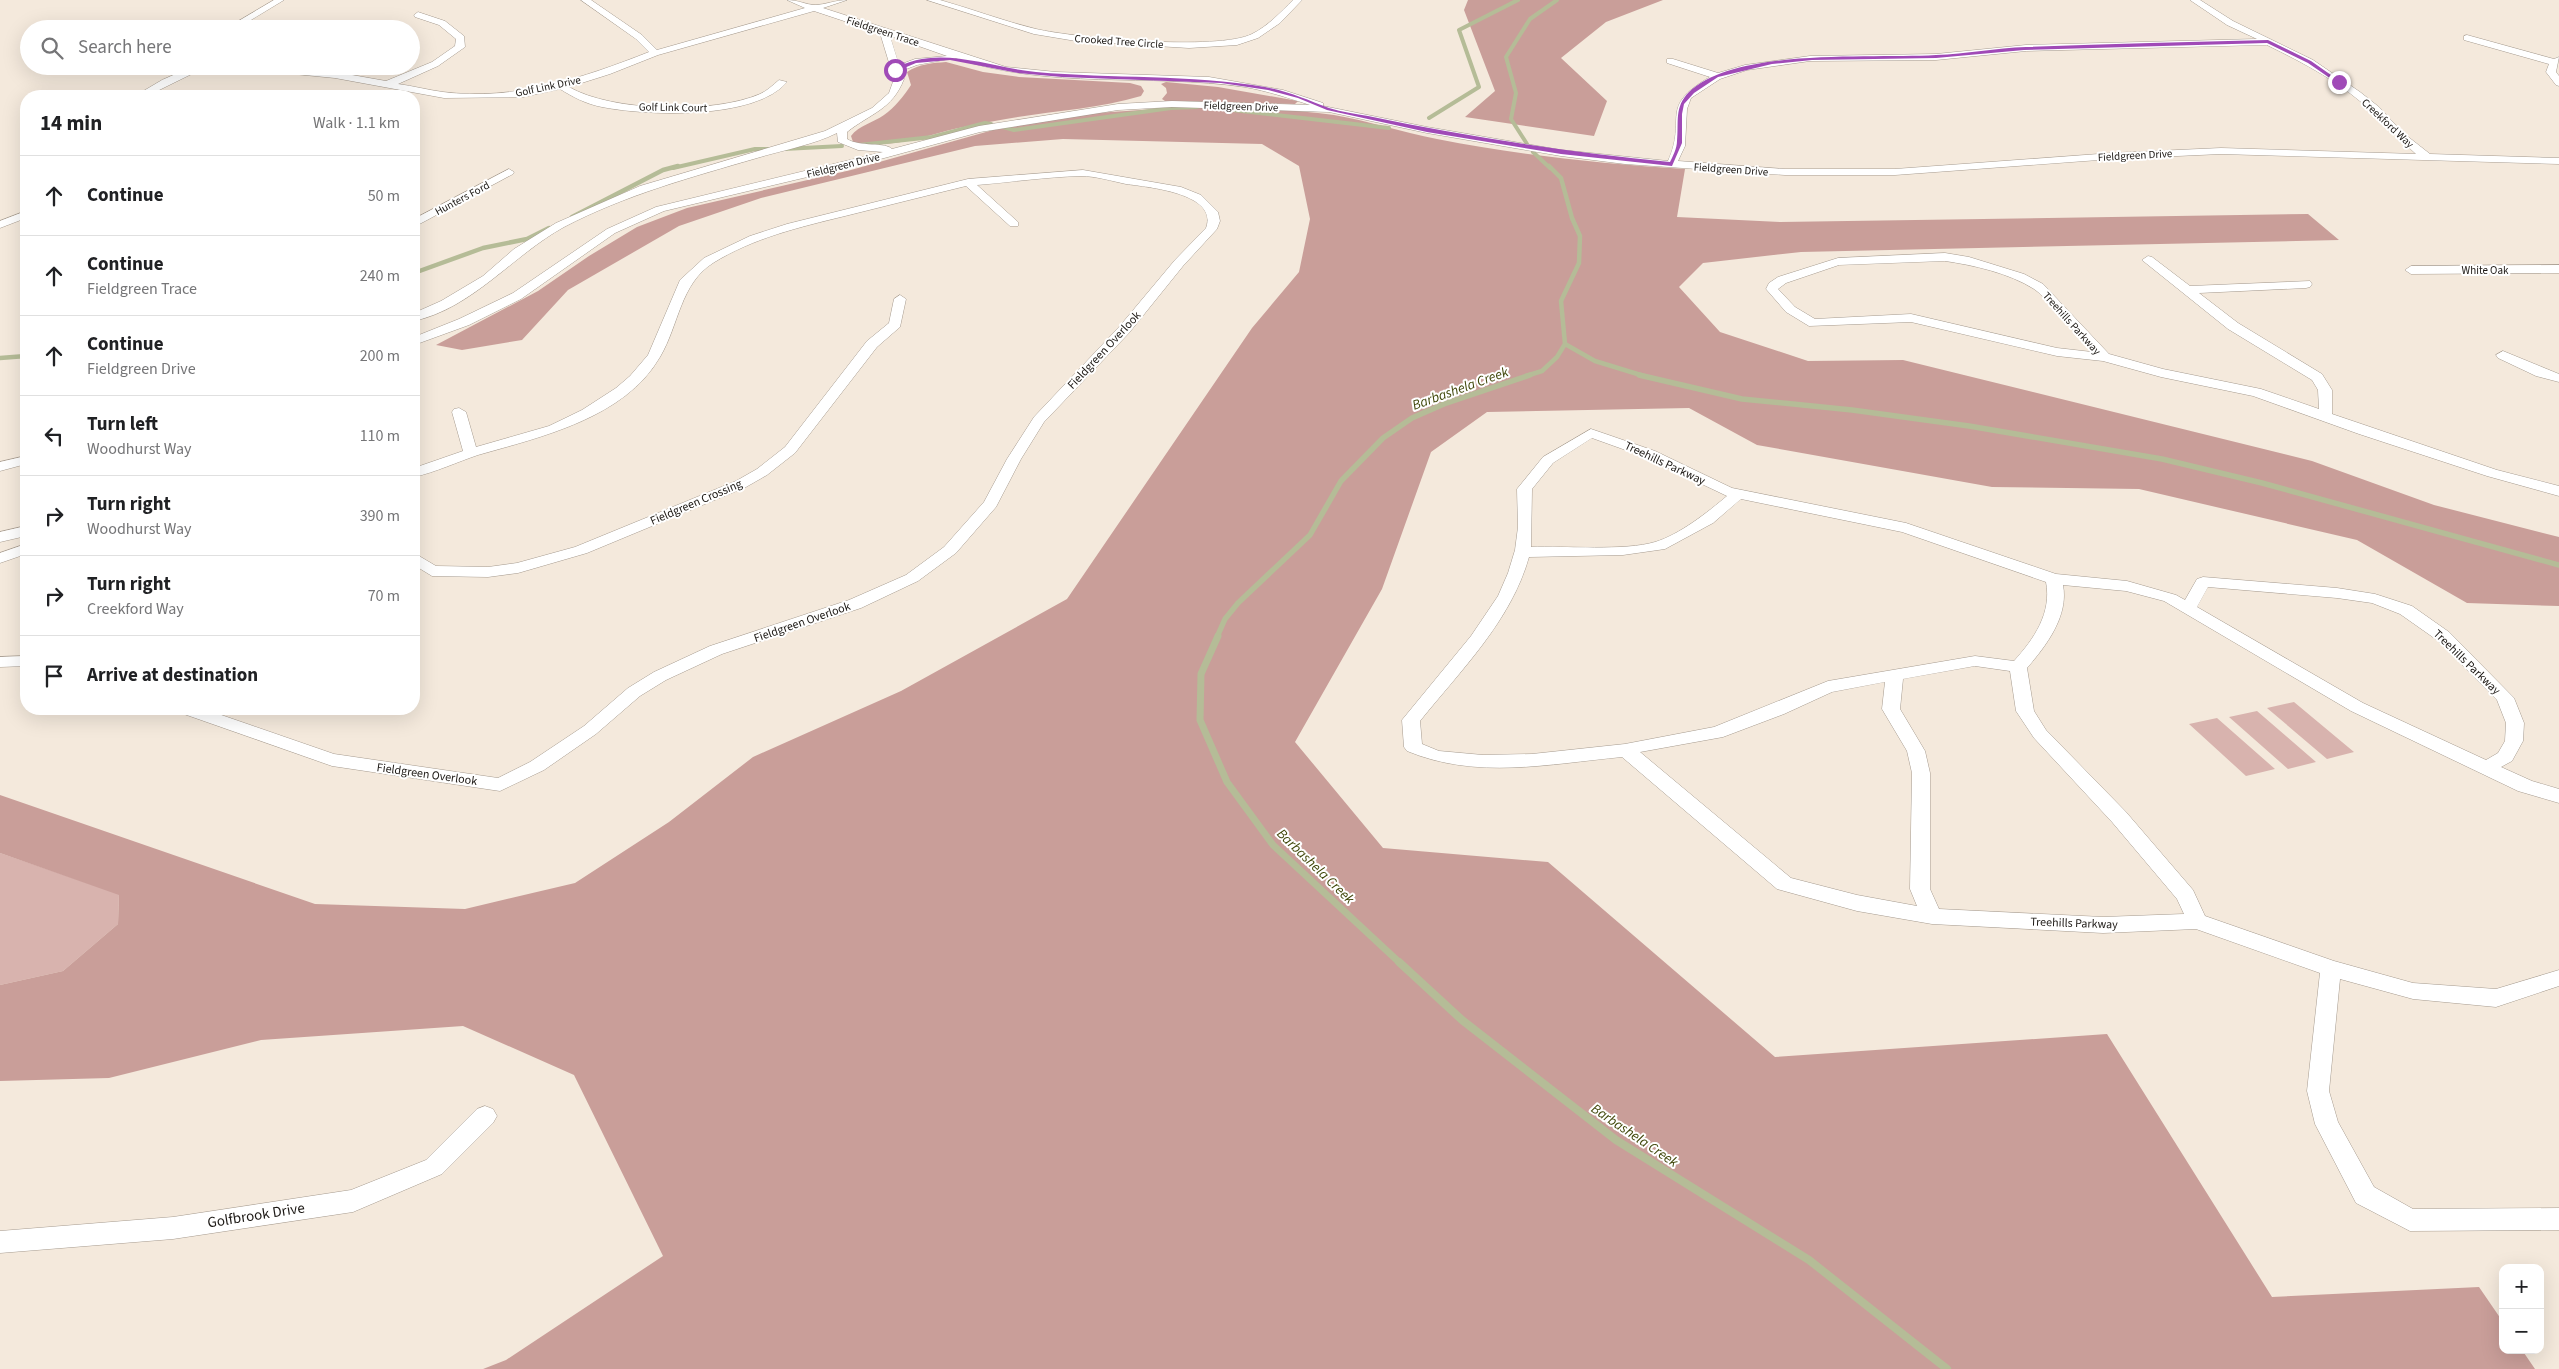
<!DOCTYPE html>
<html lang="en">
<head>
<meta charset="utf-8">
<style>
  :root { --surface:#fff; --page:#f2f2f2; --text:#202124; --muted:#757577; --line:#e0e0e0 }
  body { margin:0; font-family:"Source Sans 3",sans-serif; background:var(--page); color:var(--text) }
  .controls { position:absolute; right:15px; bottom:15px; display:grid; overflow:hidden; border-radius:10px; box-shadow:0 5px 20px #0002 }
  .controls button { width:45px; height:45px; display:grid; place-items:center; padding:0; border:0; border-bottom:1px solid var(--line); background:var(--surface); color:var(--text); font:25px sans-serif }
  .stop { position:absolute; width:15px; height:15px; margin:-11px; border:4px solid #a04ab7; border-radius:50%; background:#fff }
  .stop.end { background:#a04ab7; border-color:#fff; box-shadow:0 1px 5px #0008 }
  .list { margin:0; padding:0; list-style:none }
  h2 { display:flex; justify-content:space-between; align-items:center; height:65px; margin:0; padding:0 20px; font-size:21px }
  h2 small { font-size:16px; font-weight:400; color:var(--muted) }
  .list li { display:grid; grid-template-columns:32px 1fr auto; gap:15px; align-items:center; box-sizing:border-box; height:80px; padding:0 20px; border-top:1px solid var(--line) }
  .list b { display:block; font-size:19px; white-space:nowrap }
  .list p { margin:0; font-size:16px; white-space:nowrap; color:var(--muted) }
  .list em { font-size:16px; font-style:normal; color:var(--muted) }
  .icon { flex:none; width:28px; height:28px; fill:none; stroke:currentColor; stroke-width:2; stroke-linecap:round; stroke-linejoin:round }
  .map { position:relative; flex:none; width:2559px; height:1369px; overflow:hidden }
  .search { position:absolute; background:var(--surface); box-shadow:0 5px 20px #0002; left:20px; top:20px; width:400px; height:55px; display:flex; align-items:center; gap:12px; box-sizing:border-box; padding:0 18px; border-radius:28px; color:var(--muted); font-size:19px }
  .panel { position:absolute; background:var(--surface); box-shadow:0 5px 20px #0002; left:20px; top:90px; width:400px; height:625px; border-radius:20px }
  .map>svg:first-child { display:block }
  .green { fill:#d8b3ae }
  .forest { fill:#c99e99 }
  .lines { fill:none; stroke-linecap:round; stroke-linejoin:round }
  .stream-far4 { stroke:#b5bc97; stroke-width:4 }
  .stream-far3 { stroke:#b5bc97; stroke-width:4.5 }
  .stream-far2 { stroke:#b5bc97; stroke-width:5.5 }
  .stream-far1 { stroke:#b5bc97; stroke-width:7 }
  .stream { stroke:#b5bc97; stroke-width:8 }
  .street-casing { stroke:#a69b8f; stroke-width:1 }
  .street { fill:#fff; fill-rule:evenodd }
  .route { fill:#a04ab7 }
  .labels { text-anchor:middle; stroke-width:4; stroke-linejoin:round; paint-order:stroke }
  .far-street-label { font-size:11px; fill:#1b1713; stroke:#fff }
  .street-label { font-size:12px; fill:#1b1713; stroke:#fff }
  .water-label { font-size:14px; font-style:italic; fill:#3e4507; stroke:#fff }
  .near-street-label { font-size:15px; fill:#1b1713; stroke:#fff }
</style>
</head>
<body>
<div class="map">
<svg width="2559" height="1369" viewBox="0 0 2559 1369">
  <rect width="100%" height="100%" fill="#f4e9dc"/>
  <path class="green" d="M2294 702 2354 752 2327 759 2267 708Z
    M2257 711 2316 762 2288 769 2229 717Z
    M2217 718 2275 769 2246 776 2189 724Z
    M0 853 119 894 118 924 63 971 0 985Z"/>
  <path class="forest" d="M1468 0H1663L1606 22 1561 58 1607 101 1594 136 1465 117 1495 91 1464 10Z
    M946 62 983 72 1019 77 1130 83 1141 86 1144 91 1141 96C1098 109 1050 111 1006 119 984 123 960 127 939 133 909 141 884 148 853 142L851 136C859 125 873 123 884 115 895 107 903 97 911 85L907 72C919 64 932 63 946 62Z
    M1166 82 1218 87 1298 101 1295 104 1165 101 1162 99 1167 93 1166 88 1161 84Z
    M1186 107C1235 109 1285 108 1334 115 1369 121 1402 132 1437 139 1519 155 1602 164 1685 169L1677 217 1780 222 2308 214 2339 240 1801 252 1703 263 1679 287 1720 332 1808 361 1903 360 2312 461 2434 505 2559 537V606L2467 603 2357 540 2139 489 1992 487 1757 445 1689 408 1487 412 1431 452 1382 589 1295 742 1383 848 1548 862 1775 1057 2107 1034 2272 1297 2479 1287 2503 1322V1350H2522L2535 1369H483L506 1360 663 1256 574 1075 463 1026 261 1040 109 1078 0 1081V985L63 971 118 924 119 895 0 853V795L315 904 465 909 575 883 669 822 753 757 901 691 1067 599 1252 328 1299 272 1310 219 1299 166 1262 144 1063 139 975 146 761 198 679 226 568 290 522 340 462 350 436 345 538 291 589 256 637 227 687 208 851 170 993 130 1096 113Z"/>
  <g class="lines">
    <path class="stream-far4" d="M1215 108 1389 128
      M1429 118 1479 87 1459 30 1518 0
      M1003 127 1014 130 1171 108 1197 107
      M1527 144 1511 119 1516 93 1506 57 1530 19 1557 0
      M859 145 932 137 985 123 991 124
      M784 149 842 146
      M1533 152 1550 168
      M673 168 755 149H768"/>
    <path class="stream-far3" d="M572 217 663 170 678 166
      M414 273 483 248 527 239 549 228
      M1565 344 1595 361 1644 376
      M0 358 26 356
      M1526 376 1542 371 1557 357 1565 344 1561 301 1579 263 1580 236 1572 218 1561 178 1549 166"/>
    <path class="stream-far2" d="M1639 375 1742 399 1852 410 1969 426 2162 459 2262 483 2559 565
      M1217 637 1225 619 1238 603 1310 535 1341 481 1383 438 1412 418 1444 404 1530 375"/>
    <path class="stream-far1" d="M1218 636 1201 674 1200 720 1227 782 1273 845 1400 963"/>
    <path class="stream" d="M1399 962 1462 1020 1616 1140 1809 1260 1947 1369"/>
    <g class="street-casing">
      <path id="street" d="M274 0H284L236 29H225Z
        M581 0H591L642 35 657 50 805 8 787 0C798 0 807 5 815 5 824 5 836 0 847 0L823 8 1006 67 1056 72 1209 77 1283 90 1323 103V106L1427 127 1561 150 1668 161C1688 117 1657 108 1710 77L1667 63V59H1673L1718 73 1745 65 1810 56 1936 54 2026 45 2257 39 2227 25 2190 0H2200L2233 21 2313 60 2360 92 2379 107 2402 132 2430 154 2559 158V164L2221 154 2112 159 1895 175H1785L1625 164 1561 156 1427 133 1329 112 1172 107 1118 110 980 132 862 164 664 211 615 233 521 299 469 325 414 345V337L459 319 513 293 607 229 656 207 883 152 858 150 838 142 837 133C813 145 783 150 757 158 692 177 625 195 564 227 513 255 473 308 414 321V313L441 301 483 276 514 249 556 223 640 186 825 131 872 108 889 93 894 79 880 33 814 11 658 55 610 74 569 87C612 112 714 114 760 94 767 91 773 85 779 80L787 82C755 120 647 116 602 107 586 104 573 97 560 89L523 97 444 98 335 78 243 69 238 66H275L335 72 386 81 432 62 455 46 456 39 439 25 415 17 414 15 418 12 445 21 464 36 465 47 438 66 398 84C413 86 428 90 443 92 515 101 583 78 649 52L636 39ZM890 36 947 56 915 59 899 65ZM2267 45C2304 63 2342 83 2371 111 2387 126 2400 140 2416 154L2221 148 2112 153 1895 169H1785L1678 161 1685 146 1687 109 1691 98 1720 79 1747 70 1810 61 1936 60 2026 51ZM955 58C1049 90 1148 73 1245 87 1267 91 1289 98 1310 105L1172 101 1118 104 979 126 892 149C886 142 859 147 847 139V132C871 113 892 110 904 79L901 71 917 65Z
        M927 0H940C972 9 1003 21 1036 29 1075 38 1218 51 1252 34 1268 26 1281 12 1293 0H1302L1280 23 1258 38 1237 45 1189 48 1076 41 1034 34Z
        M2467 35 2554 59 2559 57 2556 72 2559 76V86L2556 85 2546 72 2549 64 2464 40V36Z
        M194 66H208L147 96H135L162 80Z
        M509 169 514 172 513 174 414 227V219Z
        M1083 170 1181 187 1201 195 1218 212 1220 221 1217 229 1183 266 1129 333 1044 422 1021 459 996 507 956 553 918 581 861 608 722 654 666 680 640 696 596 734 544 770 500 791 332 766 181 713 178 709H204L334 754 498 778 530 762 584 726 628 688 654 672 710 646 849 600 906 575 944 547 984 502 1007 459 1034 417 1119 327 1175 260 1206 228C1219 193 1147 187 1126 184 1112 181 1095 176 1081 176 1046 177 1012 182 977 185L1018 222V226H1010L966 186C925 196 885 206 845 216 800 227 753 238 713 263 680 284 679 325 660 357 625 418 541 437 478 455 457 462 436 472 414 477V468L463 451 452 412 454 409 459 408 466 412 476 447 549 426 582 410 616 388 630 376 648 355 680 280 704 258 750 236 787 224 968 179Z
        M26 211V218L0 228V221Z
        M1945 253 1969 257 2024 274 2043 284 2109 354 2163 369 2261 389 2319 409 2318 390 2312 380 2228 329 2142 260 2148 256 2152 257 2190 286 2310 281 2312 284 2310 287 2306 288 2199 293 2238 323 2322 374 2332 390V414L2497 470 2559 486V496L2487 476 2359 434 2253 396 2161 377 2103 361 2057 356 1911 322 1809 326 1786 312 1766 289 1769 283 1778 277 1838 258ZM1945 261C1973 265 2009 273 2034 289 2050 300 2077 335 2092 352L2057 348 1911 314 1815 319 1795 307 1778 289 1786 283 1839 265Z
        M2559 265V273L2411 274 2405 270 2411 266Z
        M900 295 906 299 900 327 877 347 795 453 767 475 746 487 587 553 518 573 488 577 432 576 414 565V553L436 566 488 567 517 563 575 547 736 481 757 469 785 447 867 341 889 323 894 299Z
        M2503 351 2559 374V382L2536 376 2498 358 2496 355Z
        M1591 429 1655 451 1732 488 1906 523 2056 574 2127 581 2176 595 2185 600 2197 579 2203 577 2337 588 2375 594 2412 606 2449 632 2514 698 2524 723 2523 741 2512 761 2501 767 2532 781 2559 789V803L2518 791 2351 711 2164 601 2126 591 2063 585C2069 616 2046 646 2027 668L2034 711 2046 730 2126 812 2193 890 2205 916 2334 961 2413 983 2496 989 2559 970V986L2496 1007 2413 999 2340 979 2329 1091 2338 1122 2374 1187 2413 1209 2559 1208V1230L2410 1231 2356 1203 2315 1124 2307 1091 2320 973 2196 929 2103 933 1932 924 1857 911 1777 889 1622 757C1548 764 1477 780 1407 751L1404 747 1402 720 1471 636 1498 596 1508 573 1515 550 1518 527 1517 489 1543 457ZM1592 438 1645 457 1727 496C1708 512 1679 535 1655 542 1626 551 1564 546 1531 547L1532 489 1553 463ZM1741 499 1902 532 2046 582C2052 613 2034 639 2014 661L1975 656 1828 681 1714 727 1625 744 1532 754 1483 755 1439 751 1422 744 1420 721C1461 670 1511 621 1529 557L1623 555 1665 549 1713 523ZM2208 587 2337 598 2372 603 2400 614 2437 640 2497 700 2506 723 2505 741 2498 753 2486 760 2363 703 2197 607ZM1975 666 2010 671 2016 711 2034 738 2112 822 2177 899 2184 914 2103 917 1939 909 1930 889V773L1925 751 1900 709 1903 679ZM1885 682 1882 709 1907 751 1912 773 1910 889 1917 906 1857 895 1791 878 1640 752 1723 737 1784 714 1832 692Z
        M26 456V464L0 471V462Z
        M26 526V536L0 542V532Z
        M26 544V554L0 563V553Z
        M26 656V666L0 667V657Z
        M485 1106 493 1109 497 1116 493 1123 442 1174 353 1212 173 1239 0 1253V1231L173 1217 351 1190 426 1160 477 1109Z"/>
    </g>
    <use href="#street" class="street"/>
  </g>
  <path class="route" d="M2268 40 2311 61 2341 82 2337 83 2308 63 2267 43 2024 50 1936 58 1812 60 1772 64 1718 77 1694 93 1684 104 1682 114V143L1672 166 1561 154 1427 132 1327 110 1298 98 1268 90 1221 83 1062 77 1018 73 950 60 916 63 897 71 893 70C936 43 990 68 1036 72 1112 79 1190 74 1265 87 1288 91 1308 100 1329 108 1342 112 1356 114 1368 116 1468 137 1568 152 1670 162 1673 156 1677 148 1677 141 1679 122 1674 107 1689 92 1735 47 1873 59 1936 55 1966 54 1996 48 2026 47 2107 44 2187 42 2268 40Z"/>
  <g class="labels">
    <g class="far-street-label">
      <text transform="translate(883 31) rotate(18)" y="4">Fieldgreen Trace</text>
      <text transform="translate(1119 41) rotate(4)" y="4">Crooked Tree Circle</text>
      <text transform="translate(548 86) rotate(-12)" y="4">Golf Link Drive</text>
      <text transform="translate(1241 106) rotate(2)" y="4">Fieldgreen Drive</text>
      <text transform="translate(673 107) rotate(1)" y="4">Golf Link Court</text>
      <text transform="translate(2388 123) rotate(43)" y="4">Creekford Way</text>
      <text transform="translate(2135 155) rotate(-3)" y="4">Fieldgreen Drive</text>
      <text transform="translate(843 165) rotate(-14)" y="4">Fieldgreen Drive</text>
      <text transform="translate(1731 169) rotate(4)" y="4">Fieldgreen Drive</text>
      <text transform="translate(462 198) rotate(-28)" y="4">Hunters Ford</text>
      <text x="2485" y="274">White Oak</text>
      <text transform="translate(2072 323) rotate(48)" y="4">Treehills Parkway</text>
    </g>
    <g class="street-label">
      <text transform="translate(1104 350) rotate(-47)" y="4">Fieldgreen Overlook</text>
      <text transform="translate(1665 463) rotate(25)" y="4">Treehills Parkway</text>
      <text transform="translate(696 502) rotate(-23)" y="4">Fieldgreen Crossing</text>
      <text transform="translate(802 622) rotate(-19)" y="4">Fieldgreen Overlook</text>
      <text transform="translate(2467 662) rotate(44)" y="4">Treehills Parkway</text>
      <text transform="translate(427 774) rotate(8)" y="4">Fieldgreen Overlook</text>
      <text transform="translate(2074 923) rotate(2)" y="4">Treehills Parkway</text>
    </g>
    <g class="water-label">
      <text transform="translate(1460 388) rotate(-20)" y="5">Barbashela Creek</text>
      <text transform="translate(1316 866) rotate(44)" y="5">Barbashela Creek</text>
      <text transform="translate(1635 1135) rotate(34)" y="5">Barbashela Creek</text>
    </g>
    <g class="near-street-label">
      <text transform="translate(256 1215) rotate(-9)" y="5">Golfbrook Drive</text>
    </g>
  </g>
</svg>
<div class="controls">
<button>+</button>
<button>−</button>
</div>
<div class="stop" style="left:895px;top:70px"></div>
<div class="stop end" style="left:2339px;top:82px"></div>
<div class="search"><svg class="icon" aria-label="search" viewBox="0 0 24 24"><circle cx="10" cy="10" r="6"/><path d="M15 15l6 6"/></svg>Search here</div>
<section class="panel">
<h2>14 min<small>Walk · 1.1 km</small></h2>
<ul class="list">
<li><svg class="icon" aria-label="ahead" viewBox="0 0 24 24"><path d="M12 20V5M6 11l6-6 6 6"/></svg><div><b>Continue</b></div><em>50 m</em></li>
<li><svg class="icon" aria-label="ahead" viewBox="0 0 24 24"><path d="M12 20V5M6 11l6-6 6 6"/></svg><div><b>Continue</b><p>Fieldgreen Trace</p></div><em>240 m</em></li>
<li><svg class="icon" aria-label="ahead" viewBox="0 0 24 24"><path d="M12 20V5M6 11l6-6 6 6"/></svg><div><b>Continue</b><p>Fieldgreen Drive</p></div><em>200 m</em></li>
<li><svg class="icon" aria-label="left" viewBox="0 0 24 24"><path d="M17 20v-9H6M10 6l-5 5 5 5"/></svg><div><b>Turn left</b><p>Woodhurst Way</p></div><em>110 m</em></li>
<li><svg class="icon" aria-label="right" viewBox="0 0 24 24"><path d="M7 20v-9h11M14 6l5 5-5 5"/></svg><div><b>Turn right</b><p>Woodhurst Way</p></div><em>390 m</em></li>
<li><svg class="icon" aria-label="right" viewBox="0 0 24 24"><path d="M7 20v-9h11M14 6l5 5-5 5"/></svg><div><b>Turn right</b><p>Creekford Way</p></div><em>70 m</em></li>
<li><svg class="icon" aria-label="arrive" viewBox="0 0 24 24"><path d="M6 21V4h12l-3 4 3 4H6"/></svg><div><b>Arrive at destination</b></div></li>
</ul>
</section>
</div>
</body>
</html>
